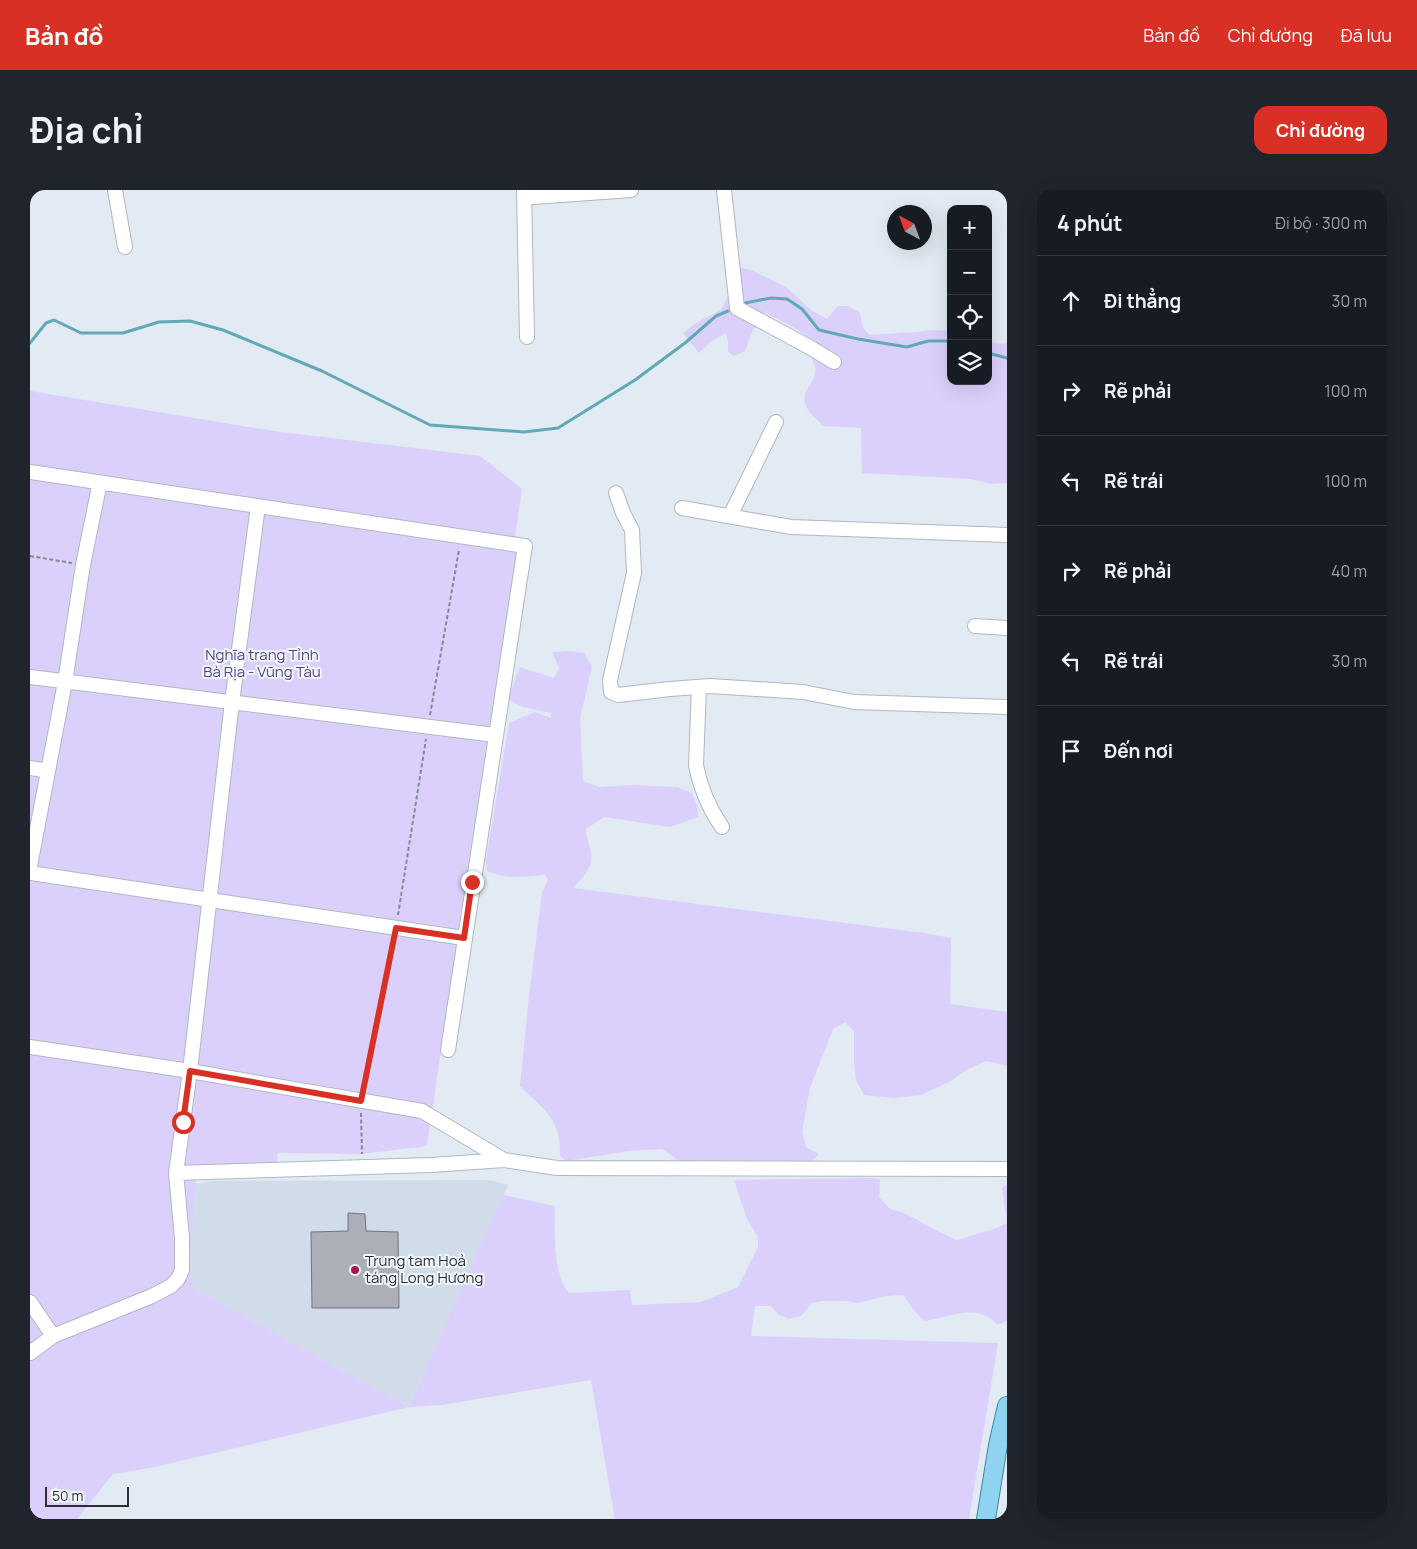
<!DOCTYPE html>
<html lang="vi">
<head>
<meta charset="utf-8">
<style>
  :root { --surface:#171b24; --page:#20242c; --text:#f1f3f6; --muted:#9ea1a6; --line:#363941; --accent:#d93025 }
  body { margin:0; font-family:Manrope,sans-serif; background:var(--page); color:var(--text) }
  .controls { position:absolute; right:15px; top:15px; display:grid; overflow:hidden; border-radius:10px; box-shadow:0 5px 20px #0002 }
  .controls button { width:45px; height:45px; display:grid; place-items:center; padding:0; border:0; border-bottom:1px solid var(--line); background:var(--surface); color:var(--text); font:25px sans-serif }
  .compass { position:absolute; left:857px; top:15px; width:45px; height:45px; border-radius:50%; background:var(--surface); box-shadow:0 5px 20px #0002; rotate:319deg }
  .scale { position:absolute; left:15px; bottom:12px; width:84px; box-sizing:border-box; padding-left:5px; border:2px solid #2c2f32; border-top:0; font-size:14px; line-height:18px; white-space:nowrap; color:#2c2f32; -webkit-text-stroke:4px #f1f7fe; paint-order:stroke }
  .stop { position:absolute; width:15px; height:15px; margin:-11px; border:4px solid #d93025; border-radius:50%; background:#fff }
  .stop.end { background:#d93025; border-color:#fff; box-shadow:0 1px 5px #0008 }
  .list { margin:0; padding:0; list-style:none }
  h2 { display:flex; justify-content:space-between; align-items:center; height:65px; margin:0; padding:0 20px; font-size:21px }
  h2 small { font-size:16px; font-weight:400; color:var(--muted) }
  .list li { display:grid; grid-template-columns:32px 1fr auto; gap:15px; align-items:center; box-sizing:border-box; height:90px; padding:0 20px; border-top:1px solid var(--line) }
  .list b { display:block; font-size:19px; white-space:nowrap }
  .list em { font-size:16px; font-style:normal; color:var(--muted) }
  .icon { flex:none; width:28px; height:28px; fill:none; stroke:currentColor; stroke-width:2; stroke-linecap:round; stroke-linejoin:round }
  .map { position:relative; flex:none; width:977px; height:1329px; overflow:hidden; border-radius:15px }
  header { display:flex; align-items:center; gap:30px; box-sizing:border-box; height:70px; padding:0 25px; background:var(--accent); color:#fff }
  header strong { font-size:24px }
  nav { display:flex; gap:28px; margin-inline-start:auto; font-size:18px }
  .intro { display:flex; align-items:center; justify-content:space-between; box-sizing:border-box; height:120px; padding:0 30px }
  h1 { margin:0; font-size:35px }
  .button { padding:12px 22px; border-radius:15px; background:var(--accent); color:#fff; font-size:18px; font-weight:700 }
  main { display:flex; gap:30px; padding:0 30px }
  aside { flex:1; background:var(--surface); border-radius:15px; box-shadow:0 5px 20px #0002 }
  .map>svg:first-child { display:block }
  .built { fill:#d0dcea }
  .green { fill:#dbd0fb }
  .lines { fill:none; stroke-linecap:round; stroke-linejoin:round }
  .stream { stroke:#60a9b5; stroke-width:3 }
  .building { fill:#acaeb8; stroke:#72747d }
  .minor-casing { stroke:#b0b7c0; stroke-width:16 }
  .major-casing { stroke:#3d86a7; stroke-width:20 }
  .path { stroke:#83898f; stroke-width:2; stroke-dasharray:4 2.5; stroke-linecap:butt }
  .minor { stroke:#fff; stroke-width:14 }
  .major { stroke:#90d3f0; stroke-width:18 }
  .route { stroke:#d93025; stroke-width:6 }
  .poi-dot { fill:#a81855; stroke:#f1f7fe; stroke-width:2 }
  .labels { text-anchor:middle; stroke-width:4; stroke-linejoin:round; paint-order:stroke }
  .park-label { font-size:15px; fill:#574283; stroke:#f1f7fe }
  .poi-label { font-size:15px; fill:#2c2f32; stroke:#f1f7fe; text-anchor:start }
</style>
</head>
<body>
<header>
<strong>Bản đồ</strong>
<nav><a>Bản đồ</a><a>Chỉ đường</a><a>Đã lưu</a></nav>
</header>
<div class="intro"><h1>Địa chỉ</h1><a class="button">Chỉ đường</a></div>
<main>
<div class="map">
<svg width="977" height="1329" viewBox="0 0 977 1329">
  <rect width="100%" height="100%" fill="#e2eaf3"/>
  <path class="built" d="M461 990 478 995 379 1217 163 1098 160 1068 165 994 180 991Z"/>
  <path class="green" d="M711 78 721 80 756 97 781 120 797 129 808 116H818L830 123 833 138 840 145 887 142 899 140 921 141V191H958V151L971 154 977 153V293L961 294 940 289 832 283 831 238 793 236C788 230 780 224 777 218 765 197 800 189 778 164L782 153C775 140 748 130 735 123L722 142 715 161 704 166 698 162V152L696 143 680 152 669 163 653 143 666 133 691 120Z
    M0 201 243 241 450 266 492 299 484 354 495 356 437 682 397 956 332 964 248 963 246 978 167 979 160 1068 163 1098 379 1217 473 1005 525 1016C525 1041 522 1084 539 1103L600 1100 602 1115 671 1112 708 1097 728 1057V1047L717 1029 704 990 840 988 850 989 849 1007 860 1019 871 1022 888 1030 907 1041 927 1050 964 1039 977 1033 972 998 977 995V1131L968 1135C965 1133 962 1129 958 1127 940 1116 914 1128 895 1131L886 1123 873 1105 856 1106 828 1113 815 1111H792L782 1113 771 1126 759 1129 749 1125 741 1116H725L721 1146 968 1153 939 1329H585L561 1190 411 1215 379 1217 125 1277 83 1284 47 1329H0Z
    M540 461 554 463 562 477 550 528 553 591 570 597 603 595 647 597 662 603 667 616 668 627 640 637 574 627 556 639C556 648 560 655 561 663 563 679 552 688 543 698L894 743 921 748 920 814 977 822V876L956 871 936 880 921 891 891 905 864 908 834 905 826 890 824 874V841L815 832 803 839 780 898 772 942 776 957 789 964 780 973 651 972 632 959 598 961 536 971 530 965C531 927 514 921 490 896L498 815 512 703 518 690 515 684C495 688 476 689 457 681L456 670 479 533 505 522 521 528V523L493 517 478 509 490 477 524 488 529 478 522 462Z"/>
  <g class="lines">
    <path class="stream" d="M715 113 741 108 757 109 772 119 789 140 828 149 877 157 898 151H921
      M0 153 16 133 24 130 51 143H93L129 132 160 131 193 140 292 181 400 235 494 242 528 238 605 190 655 153 686 126 698 121
      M958 163 977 168"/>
  </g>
  <path class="building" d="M318 1023 335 1024 336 1041 368 1042 369 1118H282L281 1042 318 1041Z"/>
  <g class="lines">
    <g class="minor-casing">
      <path id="minor" d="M85 0 95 57
        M494 0 503 7 601 0
        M694 0 707 118 781 158 804 172
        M494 1 497 147
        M0 282 495 356 418 860
        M586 303 593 323 602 340 604 383 580 490 581 502 588 505 640 499 680 496 773 502 824 512 977 517
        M652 318 761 337 977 345
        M700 326 746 232
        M945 436 977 438
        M0 487 465 545
        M669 497 666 575C670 597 679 618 692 637
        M0 578 18 581
        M0 676 35 492 53 375 70 292
        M0 683 434 748
        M0 857 160 881 392 921 474 970
        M146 983 401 975 474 970 527 978 977 979
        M0 1112 23 1146
        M0 1163 23 1146 122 1106 141 1096 148 1089 152 1080V1048L146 983 160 881 202 512 228 316"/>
    </g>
    <g class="major-casing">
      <path id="major" d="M956 1329 968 1255 977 1216"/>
    </g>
    <path class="path" d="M0 366 42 373
      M400 525 429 360
      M368 725 396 549
      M333 899 363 749
      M331 923 332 964"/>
    <use href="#minor" class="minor"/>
    <use href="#major" class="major"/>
  </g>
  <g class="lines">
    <path class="route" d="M153 932 160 881 331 911 366 738 434 748 442 692"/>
  </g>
  <circle class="poi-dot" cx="325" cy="1080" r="5"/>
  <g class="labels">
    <g class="park-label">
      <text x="232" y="470">Nghĩa trang Tỉnh<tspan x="232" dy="17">Bà Rịa - Vũng Tàu</tspan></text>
    </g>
    <g class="poi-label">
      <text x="335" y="1076">Trung tam Hoả<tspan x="335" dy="17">táng Long Hương</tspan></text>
    </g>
  </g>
</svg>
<div class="controls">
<button>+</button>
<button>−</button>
<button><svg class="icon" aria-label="locate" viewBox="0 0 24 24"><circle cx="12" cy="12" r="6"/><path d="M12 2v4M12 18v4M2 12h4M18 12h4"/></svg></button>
<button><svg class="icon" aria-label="layers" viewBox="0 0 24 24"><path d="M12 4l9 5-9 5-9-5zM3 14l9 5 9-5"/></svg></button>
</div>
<svg class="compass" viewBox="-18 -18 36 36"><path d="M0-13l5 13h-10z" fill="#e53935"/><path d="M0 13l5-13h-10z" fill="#9ea1a6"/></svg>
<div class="scale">50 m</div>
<div class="stop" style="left:153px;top:932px"></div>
<div class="stop end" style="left:442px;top:692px"></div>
</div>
<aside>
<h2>4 phút<small>Đi bộ · 300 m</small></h2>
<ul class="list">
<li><svg class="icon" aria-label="ahead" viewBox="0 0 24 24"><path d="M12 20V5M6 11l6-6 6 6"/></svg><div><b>Đi thẳng</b></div><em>30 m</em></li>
<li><svg class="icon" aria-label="right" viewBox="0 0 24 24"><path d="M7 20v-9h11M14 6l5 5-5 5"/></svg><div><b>Rẽ phải</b></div><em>100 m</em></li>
<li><svg class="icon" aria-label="left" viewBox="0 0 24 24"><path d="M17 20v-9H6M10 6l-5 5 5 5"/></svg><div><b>Rẽ trái</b></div><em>100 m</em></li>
<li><svg class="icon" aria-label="right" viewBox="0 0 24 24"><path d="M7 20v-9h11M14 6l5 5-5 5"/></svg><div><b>Rẽ phải</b></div><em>40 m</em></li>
<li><svg class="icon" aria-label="left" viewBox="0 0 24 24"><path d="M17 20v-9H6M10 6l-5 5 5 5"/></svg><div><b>Rẽ trái</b></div><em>30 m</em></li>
<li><svg class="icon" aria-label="arrive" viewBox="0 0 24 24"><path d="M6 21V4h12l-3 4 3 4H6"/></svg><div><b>Đến nơi</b></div></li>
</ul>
</aside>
</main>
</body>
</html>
